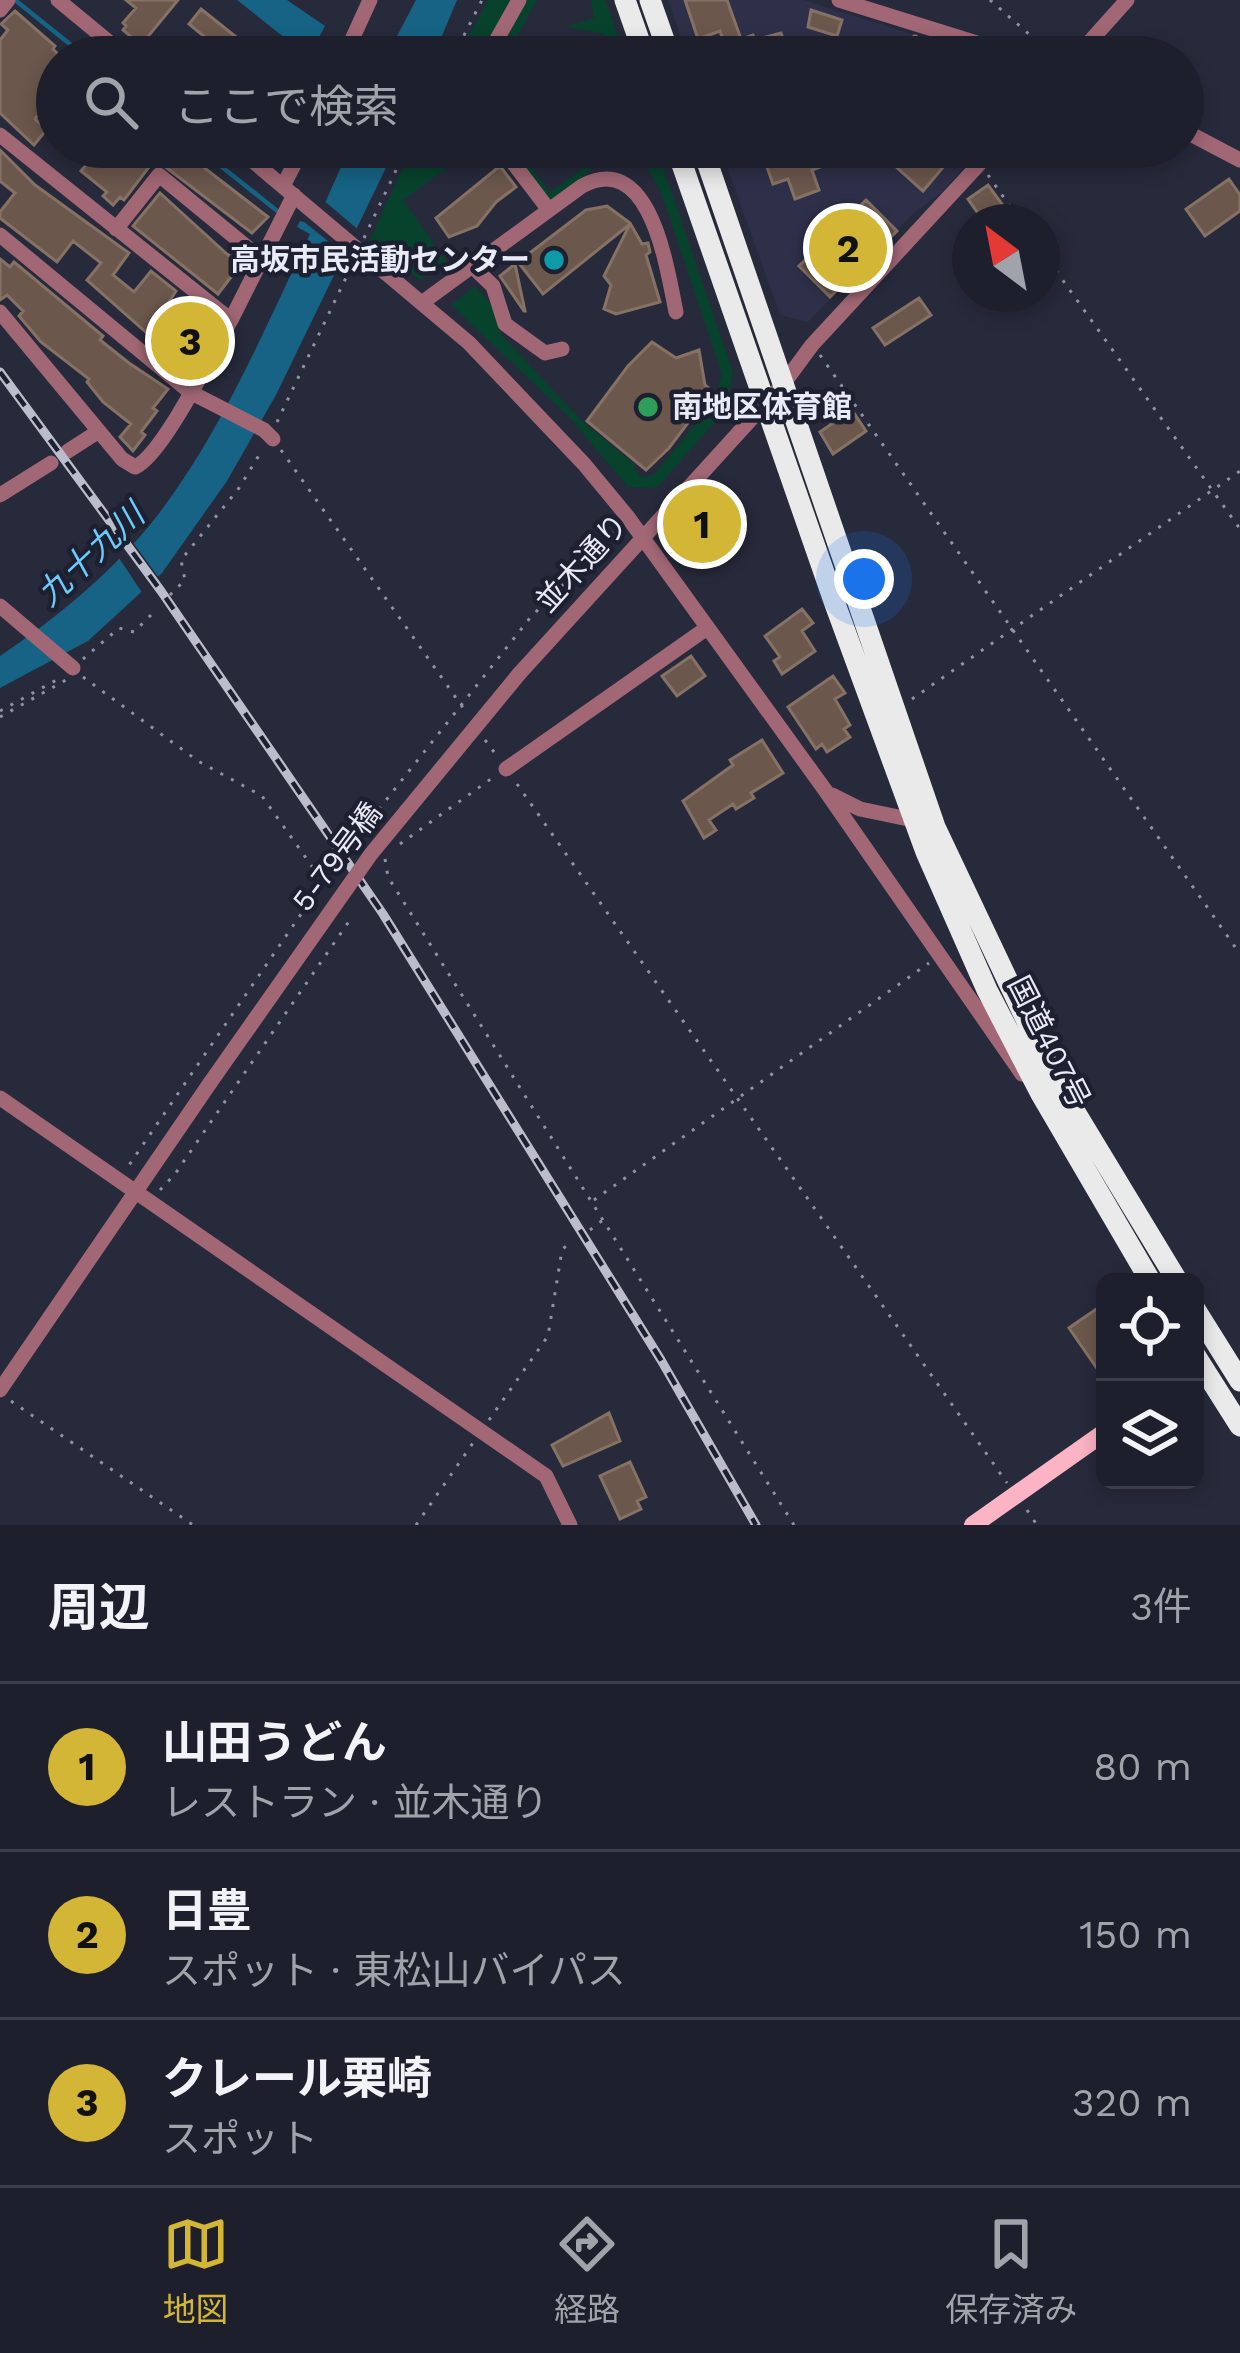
<!DOCTYPE html>
<html lang="ja">
<head>
<meta charset="utf-8">
<style>
  :root { --surface:#1d202c; --page:#2a2d38; --text:#f1f3f6; --muted:#a0a3a9; --line:#3b3e48; --accent:#d3b635 }
  body { margin:0; font-family:"Work Sans","Noto Sans JP",sans-serif; background:var(--page); color:var(--text) }
  .controls { position:absolute; right:36px; bottom:36px; display:grid; overflow:hidden; border-radius:18px; box-shadow:0 6px 18px #0003 }
  .controls button { width:108px; height:108px; display:grid; place-items:center; padding:0; border:0; border-bottom:3px solid var(--line); background:var(--surface); color:var(--text); font:60px sans-serif }
  .compass { position:absolute; left:952px; top:204px; width:108px; height:108px; border-radius:50%; background:var(--surface); box-shadow:0 6px 18px #0003; rotate:328deg }
  .you { position:absolute; left:864px; top:579px; width:42px; height:42px; margin:-30px; border:9px solid #fff; border-radius:50%; background:#1a73e8; box-shadow:0 0 0 18px #1a73e833 }
  .badge { display:grid; place-items:center; width:78px; height:78px; border-radius:50%; background:var(--accent); color:#111; font-size:39px; font-weight:700 }
  .pin { position:absolute; translate:-50% -50%; border:6px solid #fff; box-shadow:0 3px 12px #0006 }
  .list { margin:0; padding:0; list-style:none }
  h2 { display:flex; justify-content:space-between; align-items:center; height:156px; margin:0; padding:0 48px; font-size:51px }
  h2 small { font-size:39px; font-weight:400; color:var(--muted) }
  .list li { display:grid; grid-template-columns:78px 1fr auto; gap:36px; align-items:center; box-sizing:border-box; height:168px; padding:0 48px; border-top:3px solid var(--line) }
  .list b { display:block; font-size:45px; white-space:nowrap }
  .list p { margin:0; font-size:39px; white-space:nowrap; color:var(--muted) }
  .list em { font-size:39px; font-style:normal; color:var(--muted) }
  .icon { flex:none; width:66px; height:66px; fill:none; stroke:currentColor; stroke-width:2; stroke-linecap:round; stroke-linejoin:round }
  .map { position:relative; flex:none; width:1240px; height:1525px; overflow:hidden }
  .search { position:absolute; background:var(--surface); box-shadow:0 6px 18px #0003; left:36px; right:36px; top:36px; height:132px; display:flex; align-items:center; gap:30px; box-sizing:border-box; padding:0 42px; border-radius:66px; color:var(--muted); font-size:45px }
  .sheet { height:660px; background:var(--surface) }
  nav { display:flex; justify-content:space-around; align-items:center; box-sizing:border-box; height:168px; border-top:3px solid var(--line); background:var(--surface); font-size:33px; color:var(--muted) }
  nav a { display:grid; justify-items:center; gap:6px }
  nav .on { color:var(--accent) }
  .map>svg:first-child { display:block }
  .built { fill:#2d3048 }
  .green { fill:#07422d }
  .water { fill:#166385 }
  .pier { fill:#272a3b }
  .lines { fill:none; stroke-linecap:round; stroke-linejoin:round }
  .stream { stroke:#166385; stroke-width:4.5 }
  .building { fill:#6b574c; stroke:#867165; stroke-width:3 }
  .path { stroke:#9093a1; stroke-width:3; stroke-dasharray:3 9; stroke-linecap:butt }
  .minor { stroke:#a16775; stroke-width:15 }
  .major { stroke:#fcb3c4; stroke-width:18 }
  .highway { stroke:#eaeaea; stroke-width:21 }
  .rail-casing { stroke:#bbbdca; stroke-width:9 }
  .rail { stroke:#1d2031; stroke-width:4.5; stroke-dasharray:14; stroke-linecap:butt }
  .minor-bridge { stroke:#a16775; stroke-width:15 }
  .culture-dot { fill:#0f9aa8; stroke:#1d2031; stroke-width:4.5 }
  .leisure-dot { fill:#2e9e5b; stroke:#1d2031; stroke-width:4.5 }
  .labels { text-anchor:middle; stroke-width:9; stroke-linejoin:round; paint-order:stroke }
  .poi-label { font-size:30px; font-weight:bold; fill:#e8eaf6; stroke:#1d2031; text-anchor:end }
  .street-label { font-size:30px; fill:#e8eaf6; stroke:#1d2031 }
  .water-label { font-size:33px; font-style:italic; fill:#6ccbfb; stroke:#1d2031 }
</style>
</head>
<body>
<div class="map">
<svg width="1240" height="1525" viewBox="0 0 1240 1525">
  <rect width="100%" height="100%" fill="#272a3b"/>
  <path class="built" d="M668 0H803L986 57H688Z
    M720 147H982L942 192 915 212 808 322 780 315Z"/>
  <path class="green" d="M488 0H510L480 57H457Z
    M525 0H537L506 57H494Z
    M591 0H605L625 57H611L603 34 566 27 594 18Z
    M412 147H475L403 200 447 262 420 280 370 240Z
    M509 147H516L550 192 588 165 592 170 551 201Z
    M614 147H656L733 372 727 408 657 488 628 487 569 417 451 305 475 286 492 305 501 334 583 422 634 464 638 475 644 478 655 473 713 403 722 374 660 189 644 162 619 157 604 161 600 157Z"/>
  <path class="water" d="M237 0H287L325 26 309 57Z
    M416 0H457L433 57H386Z
    M350 147H396L277 393 227 481 162 573 88 641 0 688V656C57 618 115 570 157 516 222 431 264 330 310 234L297 227 300 221 315 225Z"/>
  <path class="pier" d="M322 199 362 233 350 259 297 216 312 218Z
    M129 537 162 582 145 597 115 552Z"/>
  <g class="lines">
    <path class="stream" d="M15 0 86 57
      M197 147 276 210"/>
  </g>
  <path class="building" d="M126 0H178L141 45 123 30 126 26 123 23 136 8Z
    M685 0H727L741 39 753 35 755 40 781 33 790 57H729L720 31 698 39Z
    M201 9 250 48 243 57H229L189 24Z
    M811 10 842 20 837 36 808 27Z
    M15 11 55 46 53 49 57 53V92L35 119 47 129 34 145 0 113V40L8 30 1 24Z
    M914 36H916L939 57H907L901 52Z
    M101 147H189L185 153 268 217 252 233 155 159 124 200 120 197 113 205 103 196 107 192 81 171Z
    M760 147H822L828 164 812 170 819 190 795 199 788 179 773 184Z
    M894 147H925L945 165 923 191 885 157Z
    M0 150 35 185 129 253 113 275 134 292 151 271 176 291 148 334 87 280 101 263 73 241 57 262 0 218V212L15 193 0 181Z
    M500 166 516 187 496 202 477 226 449 237 436 218Z
    M1229 179 1240 195V211L1205 236 1186 209Z
    M988 185 1015 222H984L968 199Z
    M160 193 228 255 232 251 244 260 218 294 133 226Z
    M866 200 897 231 830 297 799 266Z
    M607 206 630 223 642 244 648 243 650 252 646 255 660 302 616 314 604 309 611 285 604 276 630 224 543 294 518 262 586 210Z
    M0 259 10 267 14 262 103 336 100 340 129 363 168 389 153 408 157 411 141 432 145 435 133 451 120 437 131 424 103 402 87 382 89 379 41 342 19 316 23 311 7 295 0 300Z
    M515 264 525 311H524L500 276Z
    M919 298 931 315 885 345 873 328Z
    M198 315 213 327 180 368 166 355Z
    M652 342 676 358 699 350 705 385 712 391 669 448 646 470 587 421 628 366Z
    M852 410 866 431 833 454 820 432Z
    M711 509 720 522 713 526 716 531 688 543 679 529Z
    M802 609 813 623 802 631 815 651 782 674 774 661 780 657 765 636Z
    M691 656 705 676 677 696 662 676Z
    M833 676 845 693 835 699 850 725 844 729 850 737 827 752 822 744 816 749 788 707Z
    M762 740 783 773 751 793 754 798 736 809 733 804 709 820 716 830 704 838 683 801 733 765 730 760Z
    M1105 1303V1380L1069 1328Z
    M609 1413 620 1441 563 1466 552 1445Z
    M630 1462 646 1497 637 1501 641 1509 620 1519 600 1476Z"/>
  <g class="lines">
    <path class="path" d="M990 0 1055 57
      M453 57 482 0
      M988 175 1021 222
      M364 238 407 147
      M1042 251 1240 529
      M820 355 1240 954
      M277 422 353 263
      M281 450 466 712
      M170 595 185 580 181 560 239 488 261 452
      M83 659 119 628 134 632 155 611
      M83 677 198 761 262 796 323 882 127 1168
      M912 699 1240 471
      M0 711 62 677
      M0 717 66 680
      M485 740 497 756
      M517 784 1007 1483
      M364 828 530 618 616 530
      M400 844 495 776
      M385 859 388 877 794 1525
      M160 1190 175 1174 352 917
      M594 1200 929 963
      M590 1230 603 1220
      M11 1401 193 1525
      M489 1420 548 1336 562 1250 570 1242
      M1027 1510 1037 1525
      M416 1525 473 1443"/>
    <path class="minor" d="M58 0 127 57
      M839 0 1022 57
      M0 10 8 0
      M344 57 370 0
      M487 57 519 0
      M1076 57 1127 0
      M1183 130 1240 160
      M0 135 231 320 294 195
      M236 147 469 343 584 464 627 516 825 790 1022 1074
      M501 147 549 210
      M283 186 303 147
      M116 229 159 175 259 257
      M0 235 190 392 264 430 273 439
      M472 266 493 286 505 324 545 353 562 349
      M423 302 582 186C651 149 667 269 676 312
      M0 312 122 459 135 467C163 455 213 351 231 320
      M68 451 99 431
      M0 495 51 463
      M0 606 73 668
      M519 674 784 383 812 345 995 147
      M506 769 707 628
      M832 795 860 809 918 821
      M0 1098 546 1476 570 1525
      M0 1390 210 1083"/>
    <path class="major" d="M973 1525 1105 1432"/>
    <path class="highway" d="M625 0 645 57
      M650 0 670 57
      M676 147 835 604 926 852 987 990 1041 1094 1151 1282
      M702 147 935 827 1052 1074 1178 1282
      M1195 1309 1240 1381
      M1195 1355 1240 1426"/>
    <g class="rail-casing">
      <path id="rail" d="M0 372 161 591 383 914 661 1360 756 1525"/>
    </g>
    <use href="#rail" class="rail"/>
    <path class="minor-bridge" d="M210 1083 371 854 519 674"/>
  </g>
  <circle class="culture-dot" cx="554" cy="260" r="12"/>
  <circle class="leisure-dot" cx="648" cy="407" r="12"/>
  <g class="labels">
    <g class="poi-label">
      <text x="530" y="270">高坂市民活動センター</text>
      <text x="672" y="417" text-anchor="start">南地区体育館</text>
    </g>
    <g class="street-label">
      <text transform="translate(582 563) rotate(-48)" y="10">並木通り</text>
      <text transform="translate(337 857) rotate(-53)" y="10">5-79号橋</text>
      <text transform="translate(1049 1042) rotate(63)" y="10">国道407号</text>
    </g>
    <g class="water-label">
      <text transform="translate(90 554) rotate(-43)" y="12">九十九川</text>
    </g>
  </g>
</svg>
<div class="controls">
<button><svg class="icon" aria-label="locate" viewBox="0 0 24 24"><circle cx="12" cy="12" r="6"/><path d="M12 2v4M12 18v4M2 12h4M18 12h4"/></svg></button>
<button><svg class="icon" aria-label="layers" viewBox="0 0 24 24"><path d="M12 4l9 5-9 5-9-5zM3 14l9 5 9-5"/></svg></button>
</div>
<svg class="compass" viewBox="-18 -18 36 36"><path d="M0-13l5 13h-10z" fill="#e53935"/><path d="M0 13l5-13h-10z" fill="#a0a3a9"/></svg>
<div class="you"></div>
<div class="pin badge" style="left:702px;top:524px">1</div>
<div class="pin badge" style="left:848px;top:248px">2</div>
<div class="pin badge" style="left:190px;top:341px">3</div>
<div class="search"><svg class="icon" aria-label="search" viewBox="0 0 24 24"><circle cx="10" cy="10" r="6"/><path d="M15 15l6 6"/></svg>ここで検索</div>
</div>
<section class="sheet">
<h2>周辺<small>3件</small></h2>
<ul class="list">
<li><span class="badge">1</span><div><b>山田うどん</b><p>レストラン · 並木通り</p></div><em>80 m</em></li>
<li><span class="badge">2</span><div><b>日豊</b><p>スポット · 東松山バイパス</p></div><em>150 m</em></li>
<li><span class="badge">3</span><div><b>クレール栗崎</b><p>スポット</p></div><em>320 m</em></li>
</ul>
</section>
<nav>
<a class="on"><svg class="icon" aria-label="map" viewBox="0 0 24 24"><path d="M3 6l6-2 6 2 6-2v14l-6 2-6-2-6 2zM9 4v14M15 6v14"/></svg>地図</a>
<a><svg class="icon" aria-label="directions" viewBox="0 0 24 24"><path d="M12 3l9 9-9 9-9-9zM9 14v-3h6M13 9l2 2-2 2"/></svg>経路</a>
<a><svg class="icon" aria-label="saved" viewBox="0 0 24 24"><path d="M7 4h10v16l-5-4-5 4z"/></svg>保存済み</a>
</nav>
</body>
</html>
